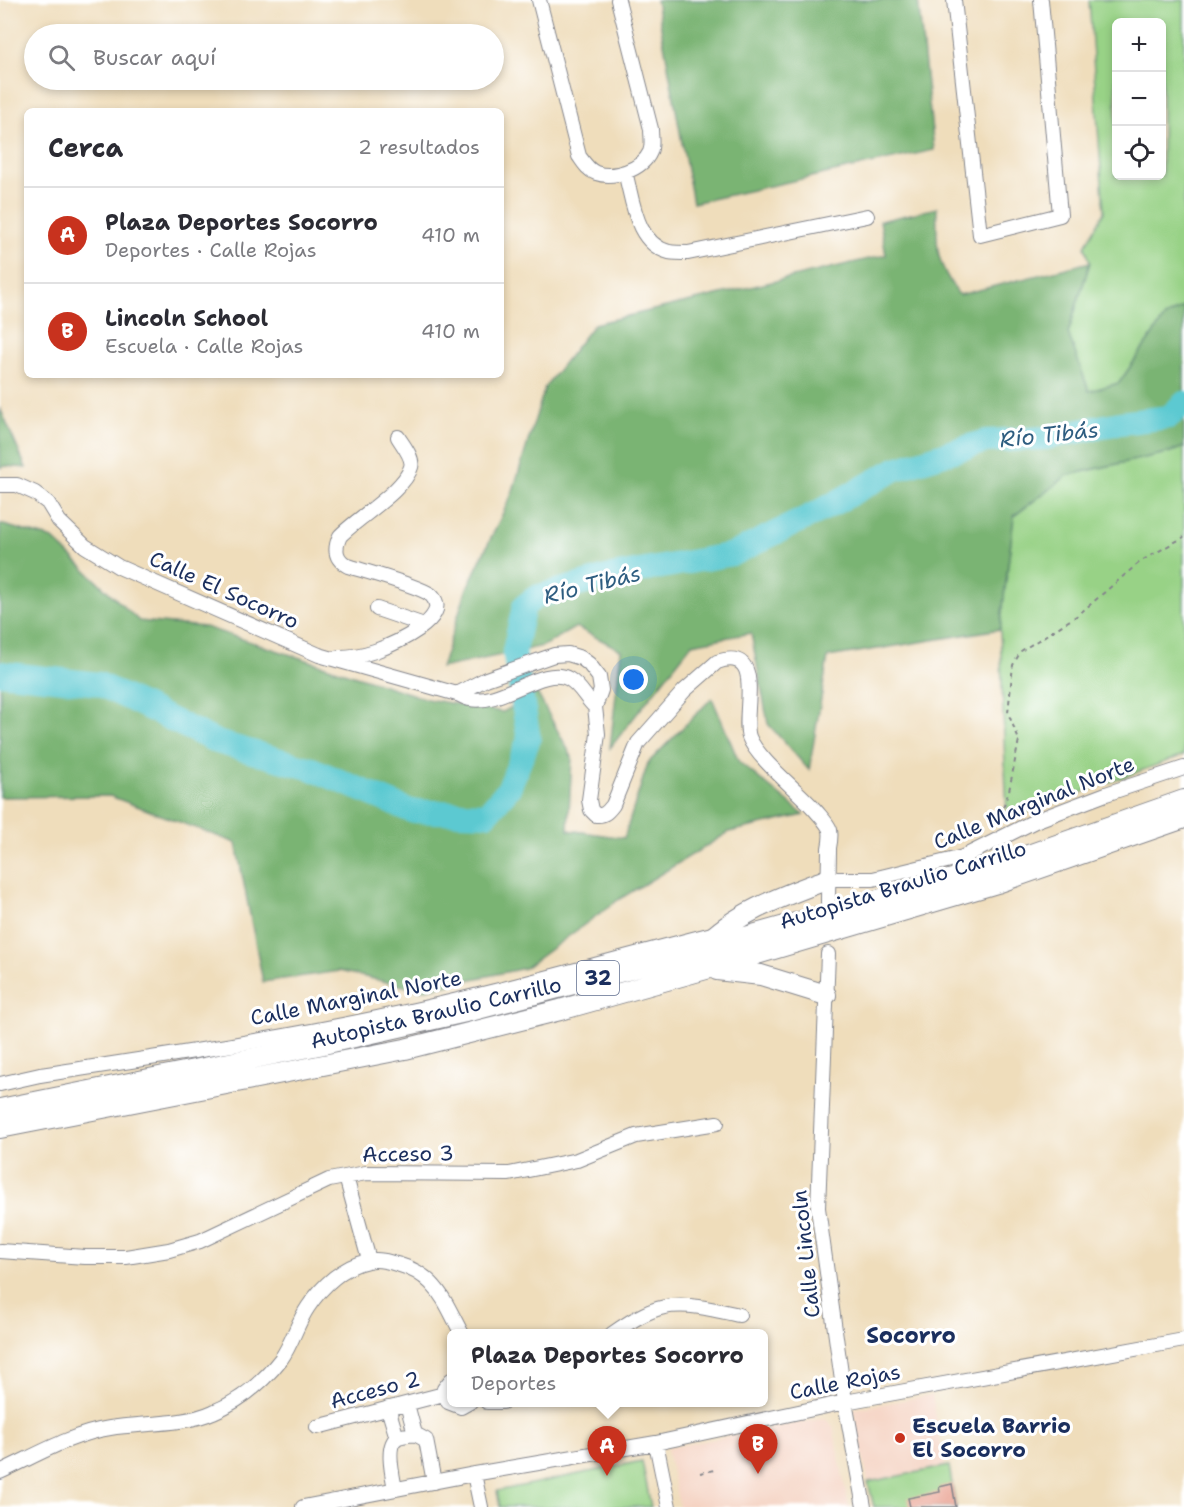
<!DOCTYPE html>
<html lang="es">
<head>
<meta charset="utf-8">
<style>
  :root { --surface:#fff; --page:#f2f2f3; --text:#2b2b33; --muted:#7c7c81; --line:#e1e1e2; --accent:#c8321e }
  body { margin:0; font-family:"Shantell Sans",sans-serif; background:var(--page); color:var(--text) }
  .controls { position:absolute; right:18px; top:18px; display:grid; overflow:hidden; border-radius:9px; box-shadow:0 3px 9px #0003 }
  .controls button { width:54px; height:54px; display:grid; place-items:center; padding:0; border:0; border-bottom:2px solid var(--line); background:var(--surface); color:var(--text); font:30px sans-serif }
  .you { position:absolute; left:634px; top:680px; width:21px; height:21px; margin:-15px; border:4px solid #fff; border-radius:50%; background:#1a73e8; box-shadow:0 0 0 9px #1a73e833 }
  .badge { display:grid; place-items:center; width:39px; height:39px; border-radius:50%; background:var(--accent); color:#fff; font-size:20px; font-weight:700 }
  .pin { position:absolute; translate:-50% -50px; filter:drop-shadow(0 2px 3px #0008) }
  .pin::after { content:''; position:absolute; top:32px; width:21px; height:18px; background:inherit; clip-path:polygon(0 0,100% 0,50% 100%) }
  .popup { position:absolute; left:447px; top:1329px; width:321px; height:78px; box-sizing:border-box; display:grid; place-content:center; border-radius:9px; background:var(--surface); filter:drop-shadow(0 2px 4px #0005); font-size:20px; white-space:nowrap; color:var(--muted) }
  .popup b { font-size:22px; color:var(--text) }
  .popup::after { content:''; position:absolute; left:50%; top:100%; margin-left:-12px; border:12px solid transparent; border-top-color:var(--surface) }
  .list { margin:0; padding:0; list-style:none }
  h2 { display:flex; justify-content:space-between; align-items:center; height:78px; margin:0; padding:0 24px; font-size:26px }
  h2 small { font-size:20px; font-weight:400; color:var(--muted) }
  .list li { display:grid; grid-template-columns:39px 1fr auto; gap:18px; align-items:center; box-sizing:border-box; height:96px; padding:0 24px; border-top:2px solid var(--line) }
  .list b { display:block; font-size:22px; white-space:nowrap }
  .list p { margin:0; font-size:20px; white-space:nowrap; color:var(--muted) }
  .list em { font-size:20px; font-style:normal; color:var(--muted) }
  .icon { flex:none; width:33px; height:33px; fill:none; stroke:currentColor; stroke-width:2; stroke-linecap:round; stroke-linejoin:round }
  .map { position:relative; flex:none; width:1184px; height:1507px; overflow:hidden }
  .search { position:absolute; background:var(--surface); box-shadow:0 3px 9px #0003; left:24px; top:24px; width:480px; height:66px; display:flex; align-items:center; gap:15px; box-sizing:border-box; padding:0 21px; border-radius:33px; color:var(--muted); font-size:22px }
  .panel { position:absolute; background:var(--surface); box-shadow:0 3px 9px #0003; left:24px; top:108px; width:480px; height:270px; border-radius:9px }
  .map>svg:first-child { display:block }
  .built { fill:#f5d3c2 }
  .green { fill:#98d286; stroke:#5a8072; stroke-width:1.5; fill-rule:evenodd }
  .forest { fill:#7ab473; stroke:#4a7268; stroke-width:1.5 }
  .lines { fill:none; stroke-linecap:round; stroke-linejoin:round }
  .river { stroke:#5cc9d1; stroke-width:24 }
  .building { fill:#e9a090 }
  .minor-casing { stroke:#85868c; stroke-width:16 }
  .highway-casing { stroke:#85868c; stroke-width:22 }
  .path { stroke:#85868c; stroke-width:2; stroke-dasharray:4.5 4.5; stroke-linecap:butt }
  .minor { stroke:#fff; stroke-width:14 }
  .highway { stroke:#fff; stroke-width:20 }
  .poi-dot { fill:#c8321e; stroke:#fff; stroke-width:2 }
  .labels { text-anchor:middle; stroke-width:6; stroke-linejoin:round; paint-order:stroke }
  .shield { fill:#fff; stroke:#5f6d8e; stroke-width:1.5 }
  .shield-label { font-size:20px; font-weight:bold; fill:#1b2f5e }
  .street-label { font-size:21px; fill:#1b2f5e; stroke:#fff }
  .poi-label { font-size:21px; font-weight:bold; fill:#1b2f5e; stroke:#fff; text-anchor:start }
  .water-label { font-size:22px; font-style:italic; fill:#2e5d80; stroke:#fff }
  .neighbourhood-label { font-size:22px; font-weight:bold; fill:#1b2f5e; stroke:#fff }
</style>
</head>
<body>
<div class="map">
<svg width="1184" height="1507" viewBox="0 0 1184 1507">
  <rect width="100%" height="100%" fill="#fff"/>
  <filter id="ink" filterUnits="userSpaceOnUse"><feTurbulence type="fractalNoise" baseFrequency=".0167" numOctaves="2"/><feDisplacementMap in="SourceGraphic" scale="12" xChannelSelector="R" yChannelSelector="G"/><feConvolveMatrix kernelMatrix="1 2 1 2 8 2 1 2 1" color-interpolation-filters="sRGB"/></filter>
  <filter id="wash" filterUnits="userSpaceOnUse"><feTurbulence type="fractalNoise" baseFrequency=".008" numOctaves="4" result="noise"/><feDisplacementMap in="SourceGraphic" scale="24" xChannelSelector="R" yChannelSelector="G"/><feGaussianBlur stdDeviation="1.35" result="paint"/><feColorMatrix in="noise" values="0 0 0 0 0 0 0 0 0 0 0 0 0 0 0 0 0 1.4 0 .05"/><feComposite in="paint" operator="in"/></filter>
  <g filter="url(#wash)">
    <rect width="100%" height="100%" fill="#efddbb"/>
    <path class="built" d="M932 1395 945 1467 868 1482 853 1409Z
      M825 1418 833 1426 849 1507H679L667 1448Z"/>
    <path class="green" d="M1089 0H1184V307L1165 317 1119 383 1089 392 1068 334 1090 262 1085 246 1104 212ZM1116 22H1162V176H1116Z
      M1184 447V755L1007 820 1000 629 1014 516 1068 475 1171 452Z
      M642 1461 651 1507H500L497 1491Z
      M949 1466 956 1507H874L868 1482Z"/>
    <path class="forest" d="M656 0H918L934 150 693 203Z
      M937 208C936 247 935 262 959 295L1090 262 1068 333 1089 391 1119 383 1165 317 1184 307V447L1171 452 1068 475 1014 516 1000 629 828 657 809 770 768 724 751 633 692 644 610 748 621 650 576 627 543 646 441 668 467 588 512 494 545 387 594 324 886 255 880 221Z
      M0 408 26 468 5 466 0 468Z
      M0 524 53 539 139 621 205 627 427 699 503 712 537 693 572 757 568 830 624 838 648 763 712 698 739 762 804 815 729 832 618 900 525 968 421 990 339 971 263 982 236 843 110 796 0 797Z"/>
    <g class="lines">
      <path class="river" d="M0 673 99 684 217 742 312 769 411 811 487 814 509 788 529 739 514 651 524 606 536 597 607 577 733 554 826 508 896 469 986 441 1046 438 1120 423 1169 417 1184 403"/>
    </g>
    <g id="blocks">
      <path class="building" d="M952 1484 956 1507H910L908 1498 940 1492 939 1487Z"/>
    </g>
  </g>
  <g filter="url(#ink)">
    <use href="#blocks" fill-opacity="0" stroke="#85868c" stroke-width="1.5"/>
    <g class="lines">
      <g class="minor-casing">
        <path id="minor" d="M539 0 579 156C584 163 588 170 596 173 613 179 642 170 650 152 653 145 651 137 651 129L618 0
          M954 0 980 235 1060 215 1041 0
          M625 172C633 200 635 243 669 252 675 253 682 253 688 253L867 216
          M0 485H17L35 493 48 503 59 521 85 546 119 567 319 655 457 694C461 695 466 699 470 699 501 706 544 664 569 679 581 686 585 698 595 707
          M377 609 424 625
          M339 657C351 657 363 655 375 651 392 645 455 618 431 595 420 586 364 571 348 566 335 559 334 549 340 536 357 518 405 490 411 467 414 458 402 444 398 437
          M457 694 486 679 554 655 568 654 581 658 589 664 599 677 601 690 595 707 598 734 589 800 591 810 596 815C605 816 608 811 613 805L638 743 684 691 717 662C767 645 741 715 749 737 757 759 800 792 816 811 821 817 828 824 830 830 831 835 830 843 829 848 829 867 828 885 828 903
          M828 879H873L963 857 1035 821 1106 794 1184 768
          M828 954 818 1208 845 1402 864 1507
          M0 1084 40 1075C150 1058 262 1042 372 1019 488 996 602 962 716 933
          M346 1177 369 1260
          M0 1251 85 1257H126L169 1250 200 1241 329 1180 366 1173 509 1174 577 1160 636 1136 717 1123
          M612 1334C664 1297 680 1302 739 1315
          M451 1380 444 1389 448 1402 461 1407 470 1402
          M487 1402H503
          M407 1404 415 1434
          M388 1408 397 1438
          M317 1427 444 1394
          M656 1443 669 1507
          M0 1472C35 1456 71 1434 110 1428 141 1423 185 1425 213 1412 240 1401 263 1382 281 1359 292 1344 297 1323 308 1307 322 1286 343 1266 368 1261 378 1258 390 1262 400 1265 411 1268 423 1275 431 1283 445 1297 452 1316 462 1334
          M474 1474 481 1507
          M395 1489C393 1478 385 1445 397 1438 401 1435 410 1435 415 1434L426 1440 434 1482
          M303 1507 474 1474 656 1443 845 1402 1184 1340"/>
      </g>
      <g class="highway-casing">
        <path id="highway" d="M705 945C736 912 786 895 828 879
          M717 970 761 975 826 995
          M0 1109 319 1045 470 1011 646 965 992 868 1184 800
          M0 1128 405 1049 560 1010 706 969 997 883 1184 818"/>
      </g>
      <path class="path" d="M997 824 1009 791 1019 740 1008 713 1013 665 1021 651 1078 615 1141 561 1184 537
        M700 1473 714 1470"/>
      <use href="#minor" class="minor"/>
      <use href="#highway" class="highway"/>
    </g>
  </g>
  <circle class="poi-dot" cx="900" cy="1438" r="6"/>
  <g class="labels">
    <rect class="shield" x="577" y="961" width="42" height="34" rx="4.5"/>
    <g class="shield-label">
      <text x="598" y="985">32</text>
    </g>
    <g class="street-label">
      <text transform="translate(224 590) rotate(24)" y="7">Calle El Socorro</text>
      <text transform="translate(1034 803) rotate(-22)" y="7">Calle Marginal Norte</text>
      <text transform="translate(903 885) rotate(-17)" y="7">Autopista Braulio Carrillo</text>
      <text transform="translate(356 998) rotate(-11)" y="7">Calle Marginal Norte</text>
      <text transform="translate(436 1013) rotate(-13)" y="7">Autopista Braulio Carrillo</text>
      <text transform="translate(408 1154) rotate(-1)" y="7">Acceso 3</text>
      <text transform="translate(806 1254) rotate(-96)" y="7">Calle Lincoln</text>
      <text transform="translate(845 1382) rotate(-11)" y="7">Calle Rojas</text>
      <text transform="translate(375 1390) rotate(-15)" y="7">Acceso 2</text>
    </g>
    <g class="poi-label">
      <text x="912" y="1433">Escuela Barrio<tspan x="912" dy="24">El Socorro</tspan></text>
    </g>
    <g class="water-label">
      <text transform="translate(1049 434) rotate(-6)" y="8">Río Tibás</text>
      <text transform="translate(592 584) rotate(-14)" y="8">Río Tibás</text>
    </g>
    <g class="neighbourhood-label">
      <text x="911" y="1343">Socorro</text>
    </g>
  </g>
</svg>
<div class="controls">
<button>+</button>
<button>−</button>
<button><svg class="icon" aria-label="locate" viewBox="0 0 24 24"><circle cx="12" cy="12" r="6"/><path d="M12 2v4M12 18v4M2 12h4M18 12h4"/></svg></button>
</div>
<div class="you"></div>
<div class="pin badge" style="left:607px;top:1476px">A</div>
<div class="popup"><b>Plaza Deportes Socorro</b>Deportes</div>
<div class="pin badge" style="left:758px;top:1474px">B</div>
<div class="search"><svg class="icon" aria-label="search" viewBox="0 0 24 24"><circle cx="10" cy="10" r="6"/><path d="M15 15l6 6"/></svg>Buscar aquí</div>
<section class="panel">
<h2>Cerca<small>2 resultados</small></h2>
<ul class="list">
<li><span class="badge">A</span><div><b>Plaza Deportes Socorro</b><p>Deportes · Calle Rojas</p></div><em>410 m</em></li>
<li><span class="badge">B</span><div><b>Lincoln School</b><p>Escuela · Calle Rojas</p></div><em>410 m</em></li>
</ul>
</section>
</div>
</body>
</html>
